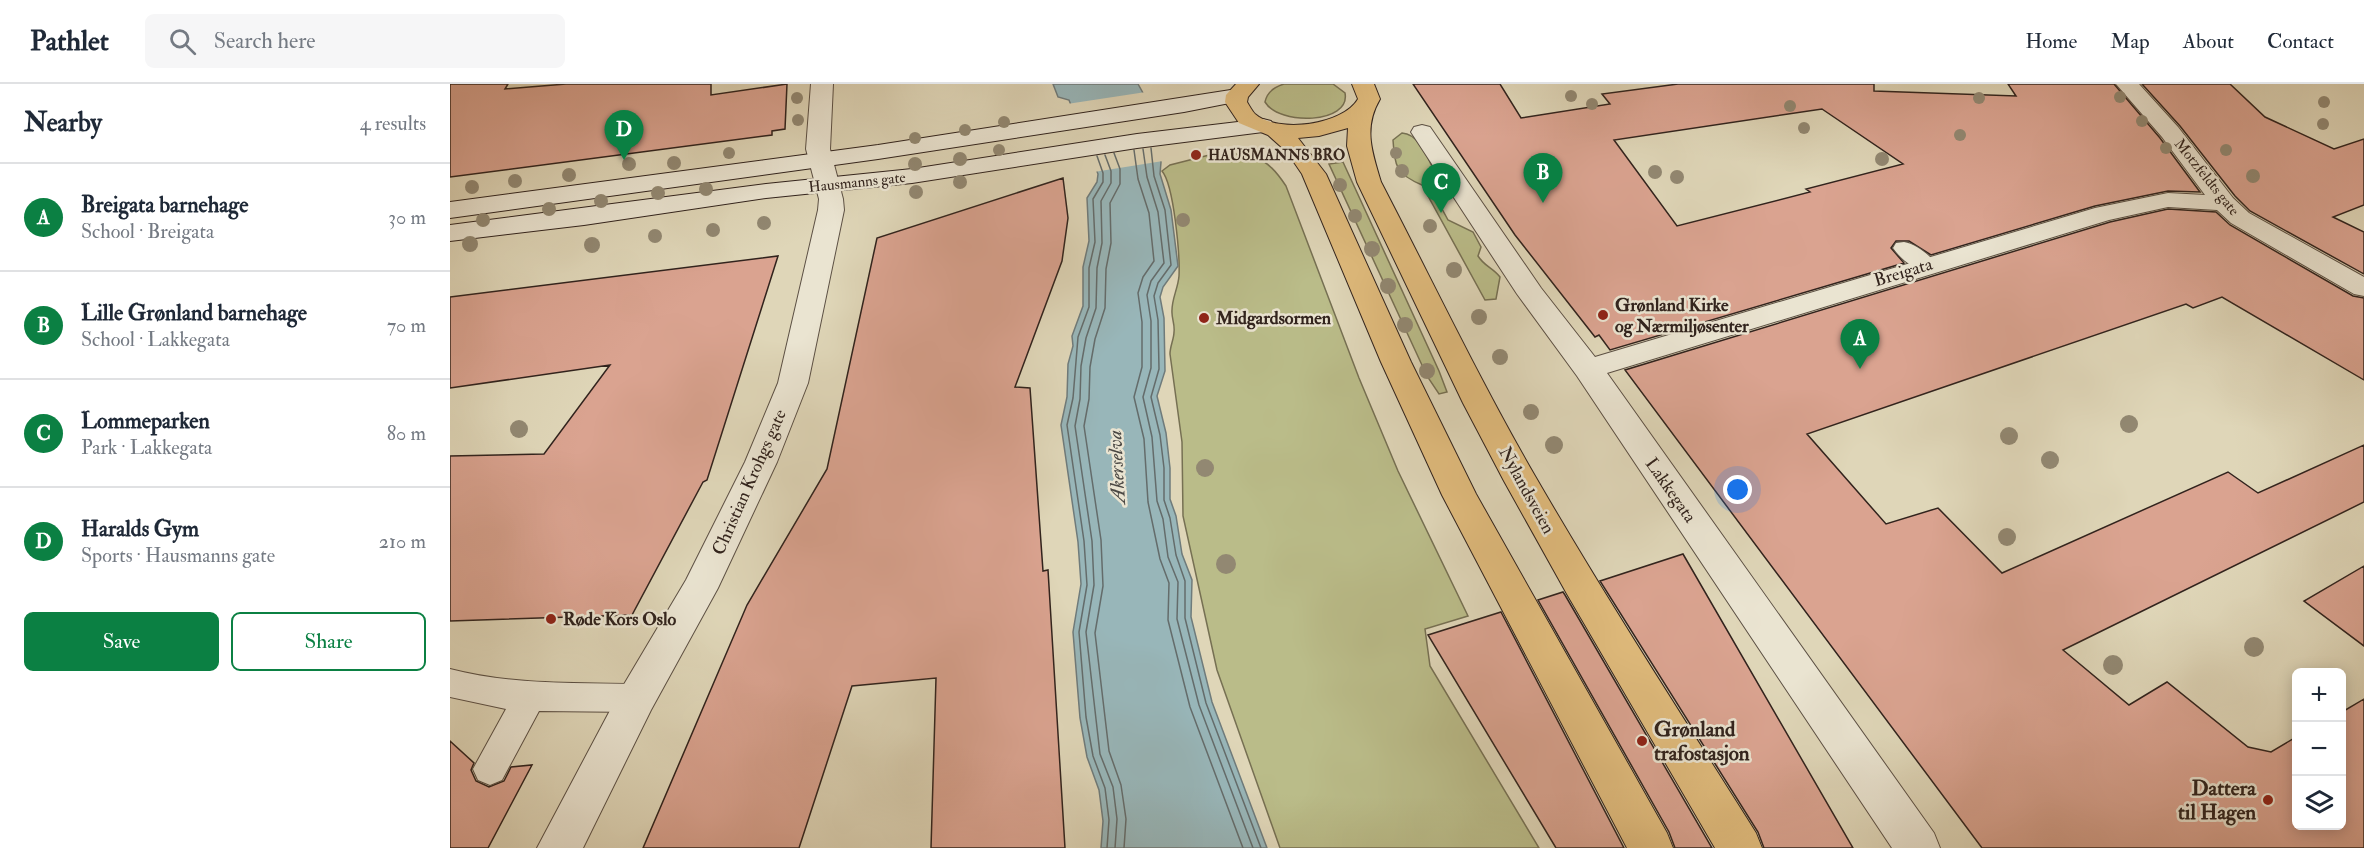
<!DOCTYPE html>
<html lang="en">
<head>
<meta charset="utf-8">
<style>
  :root { --surface:#fff; --page:#f6f6f7; --text:#1f2937; --muted:#747a83; --line:#e0e1e3; --accent:#0b8043 }
  body { margin:0; font-family:"IM FELL Double Pica",serif; background:var(--page); color:var(--text) }
  .controls { position:absolute; right:18px; bottom:18px; display:grid; overflow:hidden; border-radius:9px; box-shadow:0 3px 15px #0003 }
  .controls button { width:54px; height:54px; display:grid; place-items:center; padding:0; border:0; border-bottom:2px solid var(--line); background:var(--surface); color:var(--text); font:30px sans-serif }
  .you { position:absolute; left:1288px; top:406px; width:21px; height:21px; margin:-15px; border:4px solid #fff; border-radius:50%; background:#1a73e8; box-shadow:0 0 0 9px #1a73e833 }
  .badge { display:grid; place-items:center; width:39px; height:39px; border-radius:50%; background:var(--accent); color:#fff; font-size:20px; font-weight:700 }
  .pin { position:absolute; translate:-50% -50px; filter:drop-shadow(0 2px 3px #0008) }
  .pin::after { content:''; position:absolute; top:32px; width:21px; height:18px; background:inherit; clip-path:polygon(0 0,100% 0,50% 100%) }
  .list { margin:0; padding:0; list-style:none }
  h2 { display:flex; justify-content:space-between; align-items:center; height:78px; margin:0; padding:0 24px; font-size:26px }
  h2 small { font-size:20px; font-weight:400; color:var(--muted) }
  .list li { display:grid; grid-template-columns:39px 1fr auto; gap:18px; align-items:center; box-sizing:border-box; height:108px; padding:0 24px; border-top:2px solid var(--line) }
  .list b { display:block; font-size:22px; white-space:nowrap }
  .list p { margin:0; font-size:20px; white-space:nowrap; color:var(--muted) }
  .list em { font-size:20px; font-style:normal; color:var(--muted) }
  .actions { display:flex; gap:12px; padding:18px 24px }
  .actions a { flex:1; padding:14px 0; border:2px solid var(--accent); border-radius:9px; text-align:center; font-size:21px; color:var(--accent) }
  .actions .main { background:var(--accent); color:#fff }
  .icon { flex:none; width:33px; height:33px; fill:none; stroke:currentColor; stroke-width:2; stroke-linecap:round; stroke-linejoin:round }
  .map { position:relative; flex:none; width:1914px; height:764px; overflow:hidden }
  header { display:flex; align-items:center; gap:36px; box-sizing:border-box; height:84px; padding:0 30px; background:var(--surface); border-bottom:2px solid var(--line) }
  header strong { font-size:28px }
  nav { display:flex; gap:33px; margin-inline-start:auto; font-size:21px }
  .search { width:420px; height:54px; background:var(--page); display:flex; align-items:center; gap:15px; box-sizing:border-box; padding:0 21px; border-radius:9px; color:var(--muted); font-size:22px }
  main { display:flex }
  aside { flex:1; background:var(--surface) }
  .map>svg:first-child { display:block }
  .green { fill:#babc89; stroke:#767053; stroke-width:1.5 }
  .water { fill:#98b6b9; stroke:#6f7b7b; stroke-width:1.5 }
  .pier { fill:#dfd6b8 }
  .lines { fill:none; stroke-linecap:round; stroke-linejoin:round }
  .shore { stroke:#646c6b; stroke-width:1.5 }
  .building { fill:#daa390; stroke:#31231d; stroke-width:1.5; fill-rule:evenodd }
  .lane-casing { stroke:#5c5044; stroke-width:2 }
  .street-casing { stroke:#5c5044; stroke-width:2 }
  .secondary-casing { stroke:#31231d; stroke-width:2 }
  .primary-casing { stroke:#31231d; stroke-width:2 }
  .lane { fill:#eae4d1; fill-rule:evenodd }
  .street { fill:#eae4d1; fill-rule:evenodd }
  .secondary { fill:#eae4d1; fill-rule:evenodd }
  .primary { fill:#e0bb7c; fill-rule:evenodd }
  .tree { fill:#928872 }
  .poi-dot { fill:#8f2418; stroke:#eae4d1; stroke-width:2 }
  .labels { text-anchor:middle; stroke-width:5; stroke-linejoin:round; paint-order:stroke }
  .far-poi-label { font-size:15px; font-weight:bold; fill:#31231d; stroke:#eae4d1; text-anchor:start }
  .far-street-label { font-size:15px; fill:#31231d; stroke:#eae4d1 }
  .street-label { font-size:18px; fill:#31231d; stroke:#eae4d1 }
  .poi-label { font-size:18px; font-weight:bold; fill:#31231d; stroke:#eae4d1; text-anchor:start }
  .water-label { font-size:20px; font-style:italic; fill:#4b4844; stroke:#eae4d1 }
  .near-poi-label { font-size:21px; font-weight:bold; fill:#31231d; stroke:#eae4d1; text-anchor:start }
</style>
</head>
<body>
<header>
<strong>Pathlet</strong>
<div class="search"><svg class="icon" aria-label="search" viewBox="0 0 24 24"><circle cx="10" cy="10" r="6"/><path d="M15 15l6 6"/></svg>Search here</div>
<nav><a>Home</a><a>Map</a><a>About</a><a>Contact</a></nav>
</header>
<main>
<aside>
<h2>Nearby<small>4 results</small></h2>
<ul class="list">
<li><span class="badge">A</span><div><b>Breigata barnehage</b><p>School · Breigata</p></div><em>30 m</em></li>
<li><span class="badge">B</span><div><b>Lille Grønland barnehage</b><p>School · Lakkegata</p></div><em>70 m</em></li>
<li><span class="badge">C</span><div><b>Lommeparken</b><p>Park · Lakkegata</p></div><em>80 m</em></li>
<li><span class="badge">D</span><div><b>Haralds Gym</b><p>Sports · Hausmanns gate</p></div><em>210 m</em></li>
</ul>
<div class="actions"><a class="main">Save</a><a>Share</a></div>
</aside>
<div class="map">
<svg width="1914" height="764" viewBox="0 0 1914 764">
  <rect width="100%" height="100%" fill="#dfd6b8"/>
  <filter id="stains"><feTurbulence type="fractalNoise" baseFrequency=".00333" numOctaves="4"/><feColorMatrix values="0 0 0 0 .2 0 0 0 0 .09 0 0 0 0 .02 0 0 0 .5 -.17"/></filter>
  <radialGradient id="worn" r=".72"><stop offset=".6" stop-color="#630" stop-opacity="0"/><stop offset="1" stop-color="#630" stop-opacity=".3"/></radialGradient>
  <path class="green" d="M834 0H883L895 9C901 40 829 42 815 18 817 8 824 3 834 0Z
    M952 49C971 50 979 78 987 93L986 100 995 115 991 123 998 136 1023 148 1031 163 1028 172C1034 182 1043 184 1050 193L1046 215 1035 216 972 101C946 90 945 83 943 56Z
    M775 67 799 73 802 71C819 79 826 87 836 102L909 294 948 387 1018 532 975 545 980 582 1089 764H830L767 586 756 536 733 432 732 358 720 270C720 262 724 255 724 248 725 241 722 235 722 229 721 216 728 205 729 192 730 172 724 101 712 87L720 81Z
    M893 78 989 287 997 308 989 310 977 292 879 80Z"/>
  <path class="water" d="M603 0H688L693 9 711 78 710 90 721 126 728 182 713 203 710 213 714 234 715 287 707 312 716 349 720 384V415L726 432 732 470 742 496 741 533 762 618 817 764H651L653 737 649 706 637 673 630 634 623 548 631 500 628 458 611 341 617 313 618 280 623 262 622 252 633 222V183L639 157 637 114 647 98 648 90 619 16 608 13Z"/>
  <path class="pier" d="M696 8 713 77 644 88 617 20Z"/>
  <g class="lines">
    <path class="shore" d="M701 64 704 92 715 126 721 181 708 199 704 212 708 236 709 285 701 313 710 351 714 384V416L720 434 726 471 735 497V534L756 619 811 764
      M693 65 697 93 708 128 714 179 701 197 697 211 701 237V284L693 313 702 353 707 417 713 435 718 473 728 498 727 535 749 621 803 764
      M684 66 688 95 699 129 704 177 693 193 688 209 692 238V283L684 313 694 355 698 418 710 475 719 499 718 536 740 623 793 764
      M664 69 670 85V100L660 119 661 159 656 185 655 224 645 255 640 283 639 315 634 342 651 456 653 502 645 549 659 667 671 701 676 735 674 764
      M655 71 661 87V99L651 117 652 159 647 184 646 224 636 254 631 282 630 315 625 342 642 457 644 501 636 548 650 670 663 703 667 735 665 764
      M647 72 653 89V98L643 115 645 158 639 184V223L628 253 623 314 617 341 634 457 637 501 629 548 636 633 643 672 655 704 659 736 657 764"/>
  </g>
  <path class="building" d="M0 0H58L55 5 116 0H261V11L337 0 335 45 322 47V51L0 93Z
    M963 0H1050L1071 34 1160 20 1152 10 1228 0H1424V7L1566 12 1558 0H1664L1710 54 1750 108 1718 107 1645 122 1481 171 1459 157H1446L1441 164 1454 179 1160 266 1149 251 1145 253 1065 151ZM1372 25 1453 80 1356 105 1360 108 1227 142 1164 56Z
    M1692 0H1780L1815 33 1884 65 1914 55V121L1883 133 1914 148V190L1800 127 1785 112 1730 42Z
    M613 94 618 134 612 177 565 303 580 304 593 487 598 486 615 764H481L486 594 402 602 349 764H193L297 521 377 385 427 154Z
    M1718 125 1766 128 1780 141 1903 212 1914 214V296L1772 213 1743 224 1736 220 1357 350 1436 440 1488 424 1552 489 1778 388 1808 409 1914 361V418L1613 566 1679 621 1717 598 1798 663 1821 668 1846 653V741H1892V628L1914 615V764H1532L1175 286 1660 138Z
    M328 172 257 396 253 398 182 531 0 537V372L94 370 160 281 0 304V213Z
    M1233 470 1403 764H1314L1308 748 1150 497Z
    M1914 482V562L1854 517Z
    M1113 508 1115 511 1262 764H1225L1219 748 1088 516Z
    M1051 528 1174 764H1106L978 551Z
    M0 657 24 679 21 686 26 697 39 703 54 697 61 683 82 681 38 764H0Z"/>
  <g class="lines">
    <g class="lane-casing">
      <path id="lane" d="M1454 158C1466 160 1480 171 1487 181L1484 186C1468 189 1452 177 1443 164L1446 159Z
        M0 585C62 601 124 599 187 600L199 604 203 614 199 624 187 628 89 627 52 696 40 701 28 696 23 685 56 625 0 613Z"/>
    </g>
    <g class="street-casing">
      <path id="street" d="M361 0H383L380 65 393 115 394 126 358 299 327 378 268 504 201 626 133 764H87L173 602 236 496 295 378 328 299 368 126 369 115 356 65Z
        M1666 0H1689L1728 43 1783 114 1799 129 1914 193V212L1904 210 1781 139 1767 126 1718 123 1659 136 1157 289 1484 749 1490 764H1442L1127 292 1067 210 961 48 964 43 972 41 980 43 1091 204 1145 273 1645 124 1718 109 1755 111 1712 53Z"/>
    </g>
    <g class="secondary-casing">
      <path id="secondary" d="M787 5 795 6 798 11 795 16 734 28 428 75 0 134V118L428 61Z
        M813 35 821 37 824 42 821 47 687 64 462 99 316 114 134 141 0 157V141L316 100 462 85 687 50Z"/>
    </g>
    <g class="primary-casing">
      <path id="primary" d="M786 0H809L798 13 797 18C799 21 802 27 805 30 828 50 893 41 908 15L902 0H924L930 15C913 44 922 68 931 98 982 196 1030 297 1085 392 1155 513 1231 630 1306 749L1312 764H1265L1117 510 1054 397 1013 319 907 98 897 62 898 44 869 52 848 54 876 90 961 278 1026 410 1217 749 1223 764H1177L992 411 931 278 852 90 837 68 818 51 789 39 775 18 776 11Z"/>
    </g>
    <use href="#lane" class="lane"/>
    <use href="#street" class="street"/>
    <use href="#secondary" class="secondary"/>
    <use href="#primary" class="primary"/>
  </g>
  <g class="tree">
    <circle cx="1121" cy="12" r="6"/>
    <circle cx="1670" cy="13" r="6"/>
    <circle cx="347" cy="14" r="6"/>
    <circle cx="1529" cy="14" r="6"/>
    <circle cx="1874" cy="18" r="6"/>
    <circle cx="1142" cy="20" r="6"/>
    <circle cx="1340" cy="22" r="6"/>
    <circle cx="348" cy="36" r="6"/>
    <circle cx="1692" cy="37" r="6"/>
    <circle cx="554" cy="38" r="6"/>
    <circle cx="1873" cy="40" r="6"/>
    <circle cx="1354" cy="44" r="6"/>
    <circle cx="515" cy="46" r="6"/>
    <circle cx="1510" cy="51" r="6"/>
    <circle cx="465" cy="54" r="6"/>
    <circle cx="1716" cy="64" r="6"/>
    <circle cx="549" cy="66" r="6"/>
    <circle cx="1776" cy="66" r="6"/>
    <circle cx="279" cy="69" r="6"/>
    <circle cx="946" cy="69" r="6"/>
    <circle cx="510" cy="75" r="7"/>
    <circle cx="1432" cy="75" r="7"/>
    <circle cx="224" cy="79" r="7"/>
    <circle cx="179" cy="80" r="7"/>
    <circle cx="465" cy="80" r="7"/>
    <circle cx="952" cy="87" r="7"/>
    <circle cx="1205" cy="88" r="7"/>
    <circle cx="119" cy="91" r="7"/>
    <circle cx="1803" cy="92" r="7"/>
    <circle cx="1227" cy="93" r="7"/>
    <circle cx="65" cy="97" r="7"/>
    <circle cx="510" cy="98" r="7"/>
    <circle cx="890" cy="101" r="7"/>
    <circle cx="22" cy="103" r="7"/>
    <circle cx="256" cy="105" r="7"/>
    <circle cx="466" cy="108" r="7"/>
    <circle cx="208" cy="109" r="7"/>
    <circle cx="151" cy="117" r="7"/>
    <circle cx="99" cy="125" r="7"/>
    <circle cx="905" cy="132" r="7"/>
    <circle cx="33" cy="136" r="7"/>
    <circle cx="733" cy="136" r="7"/>
    <circle cx="314" cy="139" r="7"/>
    <circle cx="980" cy="142" r="7"/>
    <circle cx="263" cy="146" r="7"/>
    <circle cx="205" cy="152" r="7"/>
    <circle cx="20" cy="160" r="8"/>
    <circle cx="142" cy="161" r="8"/>
    <circle cx="922" cy="165" r="8"/>
    <circle cx="1004" cy="186" r="8"/>
    <circle cx="938" cy="202" r="8"/>
    <circle cx="1029" cy="233" r="8"/>
    <circle cx="955" cy="241" r="8"/>
    <circle cx="1050" cy="273" r="8"/>
    <circle cx="977" cy="287" r="8"/>
    <circle cx="1081" cy="328" r="8"/>
    <circle cx="1679" cy="340" r="9"/>
    <circle cx="69" cy="345" r="9"/>
    <circle cx="1559" cy="352" r="9"/>
    <circle cx="1104" cy="361" r="9"/>
    <circle cx="1600" cy="376" r="9"/>
    <circle cx="755" cy="384" r="9"/>
    <circle cx="1557" cy="453" r="9"/>
    <circle cx="776" cy="480" r="10"/>
    <circle cx="1804" cy="563" r="10"/>
    <circle cx="1663" cy="581" r="10"/>
  </g>
  <g class="poi-dot">
    <circle cx="746" cy="71" r="6"/>
    <circle cx="1153" cy="231" r="6"/>
    <circle cx="754" cy="234" r="6"/>
    <circle cx="101" cy="535" r="6"/>
    <circle cx="1192" cy="657" r="6"/>
    <circle cx="1818" cy="716" r="6"/>
  </g>
  <g class="labels">
    <g class="far-poi-label">
      <text x="758" y="76">HAUSMANNS BRO</text>
    </g>
    <g class="far-street-label">
      <text transform="translate(1757 93) rotate(51)" y="5">Motzfeldts gate</text>
      <text transform="translate(407 98) rotate(-6)" y="5">Hausmanns gate</text>
    </g>
    <g class="street-label">
      <text transform="translate(1453 188) rotate(-17)" y="6">Breigata</text>
      <text transform="translate(299 398) rotate(-66)" y="6">Christian Krohgs gate</text>
      <text transform="translate(1077 406) rotate(61)" y="6">Nylandsveien</text>
      <text transform="translate(1221 406) rotate(55)" y="6">Lakkegata</text>
    </g>
    <g class="poi-label">
      <text x="1165" y="227">Grønland Kirke<tspan x="1165" dy="21">og Nærmiljøsenter</tspan></text>
      <text x="766" y="240">Midgardsormen</text>
      <text x="113" y="541">Røde Kors Oslo</text>
    </g>
    <g class="water-label">
      <text transform="translate(666 383) rotate(-93)" y="7">Akerselva</text>
    </g>
    <g class="near-poi-label">
      <text x="1204" y="652">Grønland<tspan x="1204" dy="24">trafostasjon</tspan></text>
      <text x="1806" y="711" text-anchor="end">Dattera<tspan x="1806" dy="24">til Hagen</tspan></text>
    </g>
  </g>
  <rect width="100%" height="100%" filter="url(#stains)"/>
  <rect width="100%" height="100%" fill="url(#worn)"/>
</svg>
<div class="controls">
<button>+</button>
<button>−</button>
<button><svg class="icon" aria-label="layers" viewBox="0 0 24 24"><path d="M12 4l9 5-9 5-9-5zM3 14l9 5 9-5"/></svg></button>
</div>
<div class="you"></div>
<div class="pin badge" style="left:1410px;top:285px">A</div>
<div class="pin badge" style="left:1093px;top:119px">B</div>
<div class="pin badge" style="left:991px;top:129px">C</div>
<div class="pin badge" style="left:174px;top:76px">D</div>
</div>
</main>
</body>
</html>
